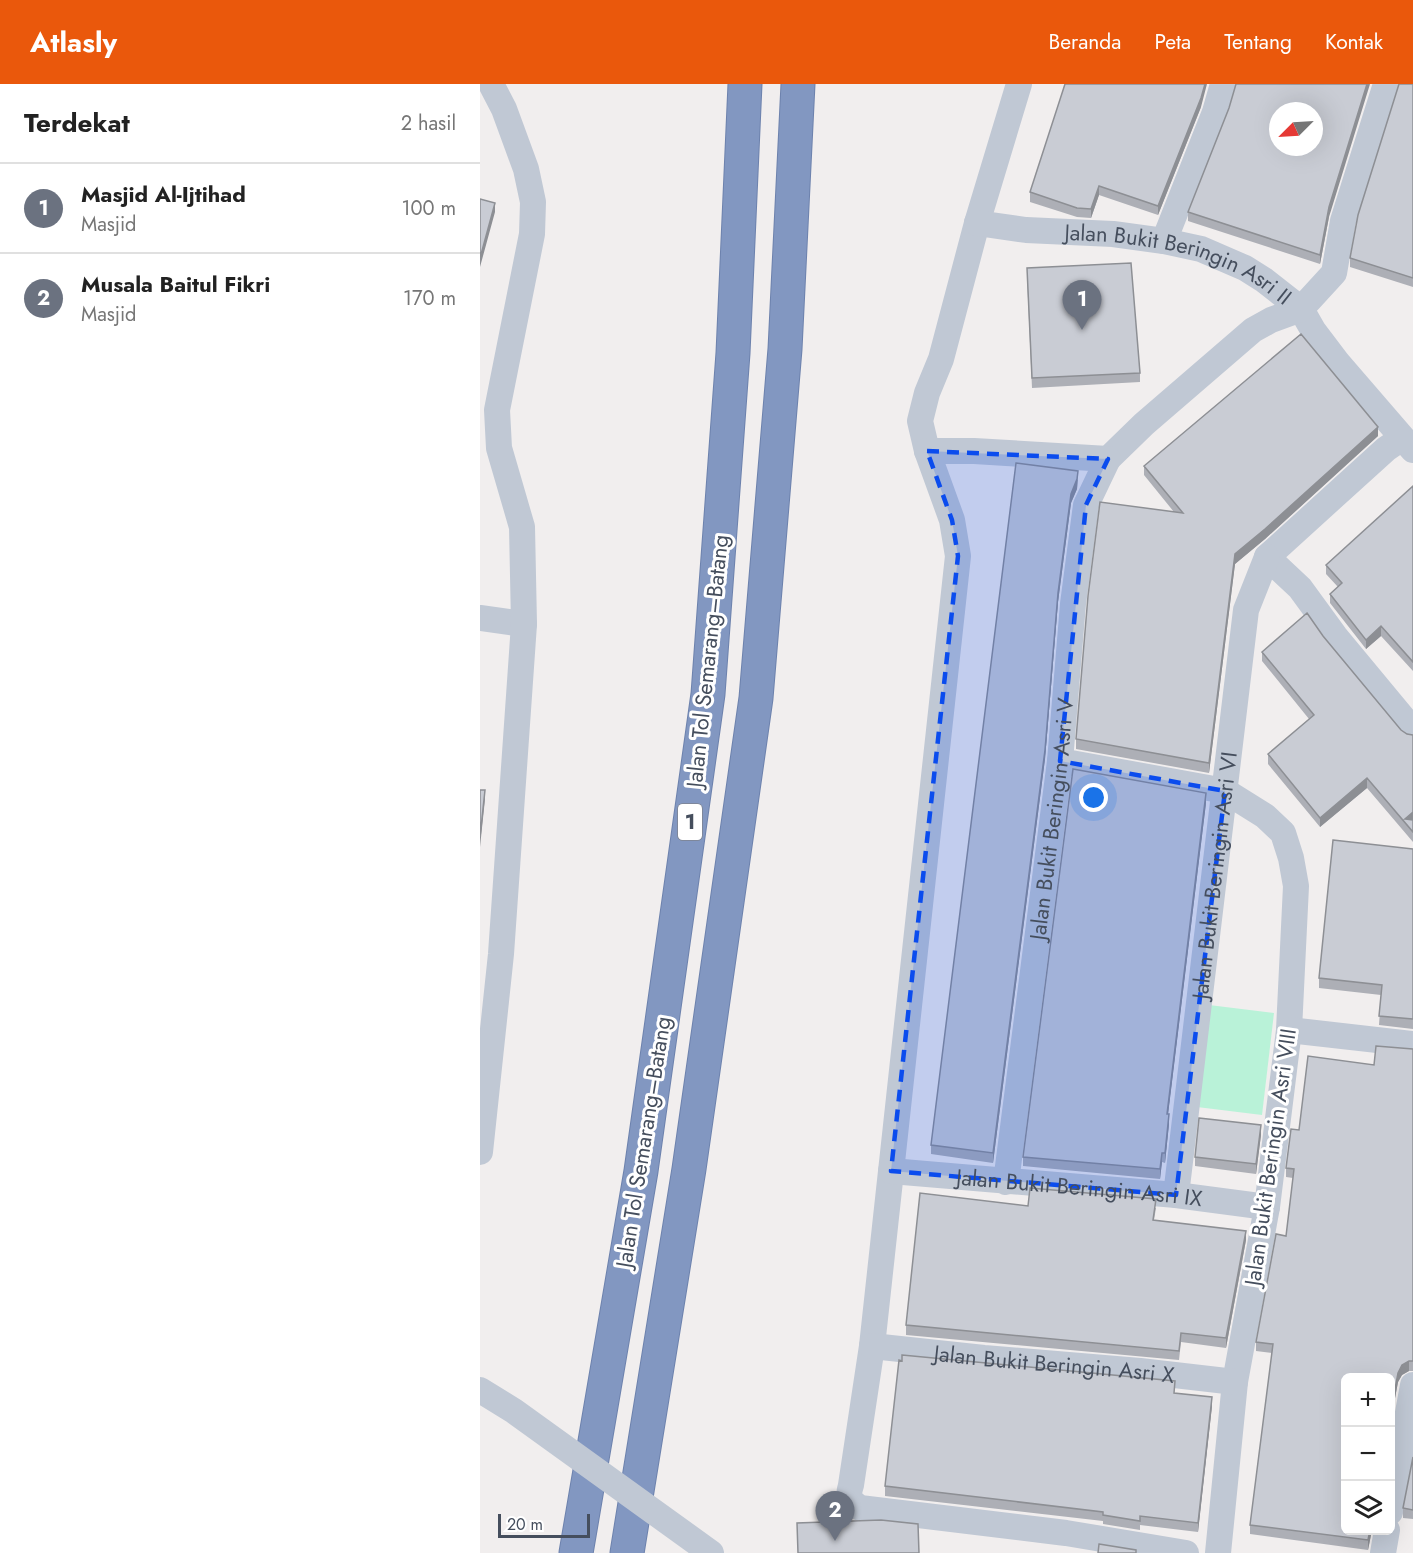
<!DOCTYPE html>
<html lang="id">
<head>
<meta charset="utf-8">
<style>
  :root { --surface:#fff; --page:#f2f2f2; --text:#222; --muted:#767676; --line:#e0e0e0; --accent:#ea580c }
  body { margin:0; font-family:Jost,sans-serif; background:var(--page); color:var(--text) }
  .controls { position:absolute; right:18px; bottom:18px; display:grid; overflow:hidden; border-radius:9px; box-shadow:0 6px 24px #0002 }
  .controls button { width:54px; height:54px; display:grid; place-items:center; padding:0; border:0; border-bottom:2px solid var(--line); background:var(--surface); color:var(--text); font:30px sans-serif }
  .compass { position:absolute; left:789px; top:18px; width:54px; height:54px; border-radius:50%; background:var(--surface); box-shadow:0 6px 24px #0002; rotate:246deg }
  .scale { position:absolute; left:18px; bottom:15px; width:92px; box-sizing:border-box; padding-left:6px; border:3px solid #454e5d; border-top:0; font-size:16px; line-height:21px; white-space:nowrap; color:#454e5d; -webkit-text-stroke:4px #fff; paint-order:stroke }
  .you { position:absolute; left:614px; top:714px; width:21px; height:21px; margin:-15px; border:4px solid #fff; border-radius:50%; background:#1a73e8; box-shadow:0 0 0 9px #1a73e833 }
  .badge { display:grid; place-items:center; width:39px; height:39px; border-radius:50%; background:var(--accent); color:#fff; font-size:20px; font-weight:700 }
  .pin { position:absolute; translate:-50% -50px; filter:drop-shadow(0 2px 3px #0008) }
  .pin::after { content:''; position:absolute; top:32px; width:21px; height:18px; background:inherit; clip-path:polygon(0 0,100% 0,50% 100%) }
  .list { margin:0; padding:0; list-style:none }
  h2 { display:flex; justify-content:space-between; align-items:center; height:78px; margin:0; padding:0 24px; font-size:26px }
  h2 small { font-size:20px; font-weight:400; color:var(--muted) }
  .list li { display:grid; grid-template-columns:39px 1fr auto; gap:18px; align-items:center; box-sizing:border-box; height:90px; padding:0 24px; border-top:2px solid var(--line) }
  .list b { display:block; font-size:22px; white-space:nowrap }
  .list p { margin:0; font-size:20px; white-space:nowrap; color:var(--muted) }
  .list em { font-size:20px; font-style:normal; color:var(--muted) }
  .icon { flex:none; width:33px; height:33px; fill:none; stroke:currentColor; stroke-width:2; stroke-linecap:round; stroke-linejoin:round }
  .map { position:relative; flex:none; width:933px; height:1469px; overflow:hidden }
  header { display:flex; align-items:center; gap:36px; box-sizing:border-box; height:84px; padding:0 30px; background:var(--accent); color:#fff }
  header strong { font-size:28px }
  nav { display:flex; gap:33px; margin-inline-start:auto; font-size:21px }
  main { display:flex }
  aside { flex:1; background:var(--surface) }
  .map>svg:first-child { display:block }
  .green { fill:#b9f2d8 }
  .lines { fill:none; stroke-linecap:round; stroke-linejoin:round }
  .highway-casing { stroke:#6d82ad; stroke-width:35 }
  .street { stroke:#c0c8d4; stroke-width:26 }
  .highway { stroke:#8297c1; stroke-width:33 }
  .street-bridge { stroke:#c0c8d4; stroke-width:26 }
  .wall { fill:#adafb6 }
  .shaded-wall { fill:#8d8f94 }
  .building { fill:#c9ccd4; stroke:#8d8f94; stroke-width:1.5; fill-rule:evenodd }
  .marked { fill:#0b4cee; fill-opacity:0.2; stroke:#0b4cee; stroke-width:4.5; stroke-dasharray:12 8; stroke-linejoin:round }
  .labels { text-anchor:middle; stroke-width:6; stroke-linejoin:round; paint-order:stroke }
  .shield { fill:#fff; stroke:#7d838e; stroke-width:1.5 }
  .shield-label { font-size:21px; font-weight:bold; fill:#454e5d }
  .street-label { font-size:22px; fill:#454e5d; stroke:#fff }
</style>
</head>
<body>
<header>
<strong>Atlasly</strong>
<nav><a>Beranda</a><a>Peta</a><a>Tentang</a><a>Kontak</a></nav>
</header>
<main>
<aside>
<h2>Terdekat<small>2 hasil</small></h2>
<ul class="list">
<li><span class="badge" style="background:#6b7280">1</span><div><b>Masjid Al-Ijtihad</b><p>Masjid</p></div><em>100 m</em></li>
<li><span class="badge" style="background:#6b7280">2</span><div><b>Musala Baitul Fikri</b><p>Masjid</p></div><em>170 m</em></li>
</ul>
</aside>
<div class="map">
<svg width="933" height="1469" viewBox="0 0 933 1469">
  <rect width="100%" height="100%" fill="#f1eeee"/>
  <path class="green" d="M729 921 794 929 782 1031 717 1023Z"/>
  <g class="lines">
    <g class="highway-casing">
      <path id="highway" d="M96 1469 161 1087 228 610 253 269 265 0
        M147 1469 209 1085 276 614 305 265 318 0"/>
    </g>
    <g class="street">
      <path d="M539 0 497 139 461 275 447 309 440 337 447 367 472 436 478 472 392 1262 371 1401C367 1414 369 1416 380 1424L586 1449 706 1469"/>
      <path id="s1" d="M497 139 546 146 633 150 684 157 721 165 765 184 784 196 821 225 833 246 858 279 933 366"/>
      <path d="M684 157 735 28 743 0"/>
      <path d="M922 354 906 365 787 473 820 504 855 552 933 646"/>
      <path d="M447 367H494L628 375 664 340 773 246 791 236 821 225 854 189 863 137 906 0"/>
      <path d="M0 534 44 540"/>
      <path d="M580 677 745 707 785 732 803 749 811 774 816 802 809 946 787 1123 755 1298 738 1469"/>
      <path d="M809 946 933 960"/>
      <path d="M0 1068 21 870 44 540 42 443 19 364 17 326 52 150 53 118 46 85 24 25 11 0"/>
      <path id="s2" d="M411 1087 696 1111 787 1123"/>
      <path id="s3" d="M526 1098 580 677 593 520 606 421 628 375"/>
      <path id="s4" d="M696 1111 766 526 787 473"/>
      <path id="s5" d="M392 1262 504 1274 660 1287 755 1298"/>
      <path d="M910 1428 933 1301"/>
      <path d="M903 1469 907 1446"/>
    </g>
    <use href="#highway" class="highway"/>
    <path class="street-bridge" d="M0 1306 34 1327 231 1469"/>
  </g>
  <path class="wall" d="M933 0V203L870 183V174Z
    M721 23 678 131 619 111 611 134 597 133 550 118V108Z
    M749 24 849 133 840 180 708 137V128Z
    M547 193 660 289V298L552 304Z
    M898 352 785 455 755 480 729 689 596 665V655L694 428 664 391V382Z
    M536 379 598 396 597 405 591 419 578 518 565 675 513 1079 451 1070V1061Z
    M933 402V587L901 552 886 565 850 519V510L858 503 846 490V481Z
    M843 552 921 646 927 650 933 651V758L887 704 840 743 788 680V670L829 635 782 577V568Z
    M726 719 688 1030 689 1040 685 1079 682 1078 680 1095 543 1082V1073Z
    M933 765V945L899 941 901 911 839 904V894Z
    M933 965V1287H929L922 1291 918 1298 910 1341V1293L866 1446H892L888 1466 770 1450V1441L792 1269 776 1267V1258L806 1152 813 1094 806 1093V1084L819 1046 894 981Z
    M781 1051 776 1090 715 1082V1073Z
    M548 1122 676 1124 674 1136 766 1156 746 1264 701 1258 699 1276 426 1251V1241Z
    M422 1277 695 1309 732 1322 718 1448 660 1441V1446L623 1440V1437L405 1412V1402Z
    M933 1373V1435L923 1434V1424Z"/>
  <path class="shaded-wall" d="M725 0H727L721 23 678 131V122Z
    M887 0H890L849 133 840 180V171L849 123Z
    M619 102V111L611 134V125Z
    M15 119V128L0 183V174Z
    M898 343V352L785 455 755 480 729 689V679L755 470Z
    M598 387 597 405 591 419 578 518 565 675 513 1079V1069L578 509 591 410Z
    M901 542V552L886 565V556Z
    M887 694V704L840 743V734Z
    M5 706V715L0 763V753Z
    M726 709V719L687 1039V1030Z
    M933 728V737L925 735Z
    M689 1030V1040L685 1079V1069Z
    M781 1041V1051L776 1090V1080Z
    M682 1069V1078L680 1095V1085Z
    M766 1147V1156L746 1264V1254Z
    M929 1277V1287L922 1291 918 1298 910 1341V1332L918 1289 922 1281Z
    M732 1313V1322L718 1448V1439Z
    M890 1446H892L888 1466V1456Z"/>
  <path class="building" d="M585 0H725L721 14 678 122 619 102 611 125 597 124 550 108Z
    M756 0H887L849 123 840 171 708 128 749 24ZM798 27H834V63H798Z
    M919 0H933V194L870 174 878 131Z
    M0 115 15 119 0 174Z
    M651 179 660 289 552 294 547 184Z
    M821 250 898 343 785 445 755 470 729 679 596 655 608 512 620 418 703 429 664 382Z
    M536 379 598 387 597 395 591 410 578 509 565 666 513 1069 451 1061Z
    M933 402V578L901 542 886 556 850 510 862 499 846 481Z
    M827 529 843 552 921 646 927 650 933 651V728L925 735 933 736V748L887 694 840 734 788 670 834 631 782 568Z
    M593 685 726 709 687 1030H689L685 1069H682L680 1085 543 1073Z
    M0 706H5L0 753Z
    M853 756 933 765V935L899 932 902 901 839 894Z
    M896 962 933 965V1277H929L922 1281 918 1289 910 1332V1293H866V1446H890L888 1456 770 1441 793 1260 776 1258 796 1150 806 1152 814 1085 806 1084 811 1045 819 1046 828 972 894 981Z
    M719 1034 781 1041 776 1080 715 1073Z
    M550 1104 676 1115 673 1136 766 1147 746 1254 701 1249 699 1267 426 1241 440 1109 548 1122Z
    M422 1271 695 1297 694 1309 732 1313 718 1439 660 1432V1437L623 1431V1428L405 1402 419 1276 422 1277Z
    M933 1373V1426L923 1424Z
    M401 1436 438 1440 439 1469H318L317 1439Z
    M619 1460 656 1466V1469H618Z"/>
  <path class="marked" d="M447 367 628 375 606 421 580 677 745 707 696 1111 411 1087 478 472 472 436Z"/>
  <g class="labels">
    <rect class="shield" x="198" y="720" width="24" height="36" rx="4.5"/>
    <g class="shield-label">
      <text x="210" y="745">1</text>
    </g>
    <g class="street-label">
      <text dy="8" stroke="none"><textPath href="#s1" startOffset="208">Jalan Bukit Beringin Asri II</textPath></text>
      <text transform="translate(227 577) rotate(-84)" y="8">Jalan Tol Semarang–Batang</text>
      <text dy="8" stroke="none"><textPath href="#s3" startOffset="366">Jalan Bukit Beringin Asri V</textPath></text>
      <text dy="8" stroke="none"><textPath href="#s4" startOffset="322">Jalan Bukit Beringin Asri VI</textPath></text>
      <text transform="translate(163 1058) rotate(-81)" y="8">Jalan Tol Semarang–Batang</text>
      <text transform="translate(790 1073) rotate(-82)" y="8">Jalan Bukit Beringin Asri VIII</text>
      <text dy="8" stroke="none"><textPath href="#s2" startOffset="189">Jalan Bukit Beringin Asri IX</textPath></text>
      <text dy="8" stroke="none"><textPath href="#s5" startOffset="183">Jalan Bukit Beringin Asri X</textPath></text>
    </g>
  </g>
</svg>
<div class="controls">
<button>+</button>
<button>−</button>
<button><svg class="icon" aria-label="layers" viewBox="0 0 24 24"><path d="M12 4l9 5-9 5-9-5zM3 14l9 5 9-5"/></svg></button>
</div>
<svg class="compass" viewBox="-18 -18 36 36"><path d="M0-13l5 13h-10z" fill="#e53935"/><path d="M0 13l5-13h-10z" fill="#767676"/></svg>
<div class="scale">20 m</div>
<div class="you"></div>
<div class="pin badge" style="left:602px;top:246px;background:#6b7280">1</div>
<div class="pin badge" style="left:355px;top:1457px;background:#6b7280">2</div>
</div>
</main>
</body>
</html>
